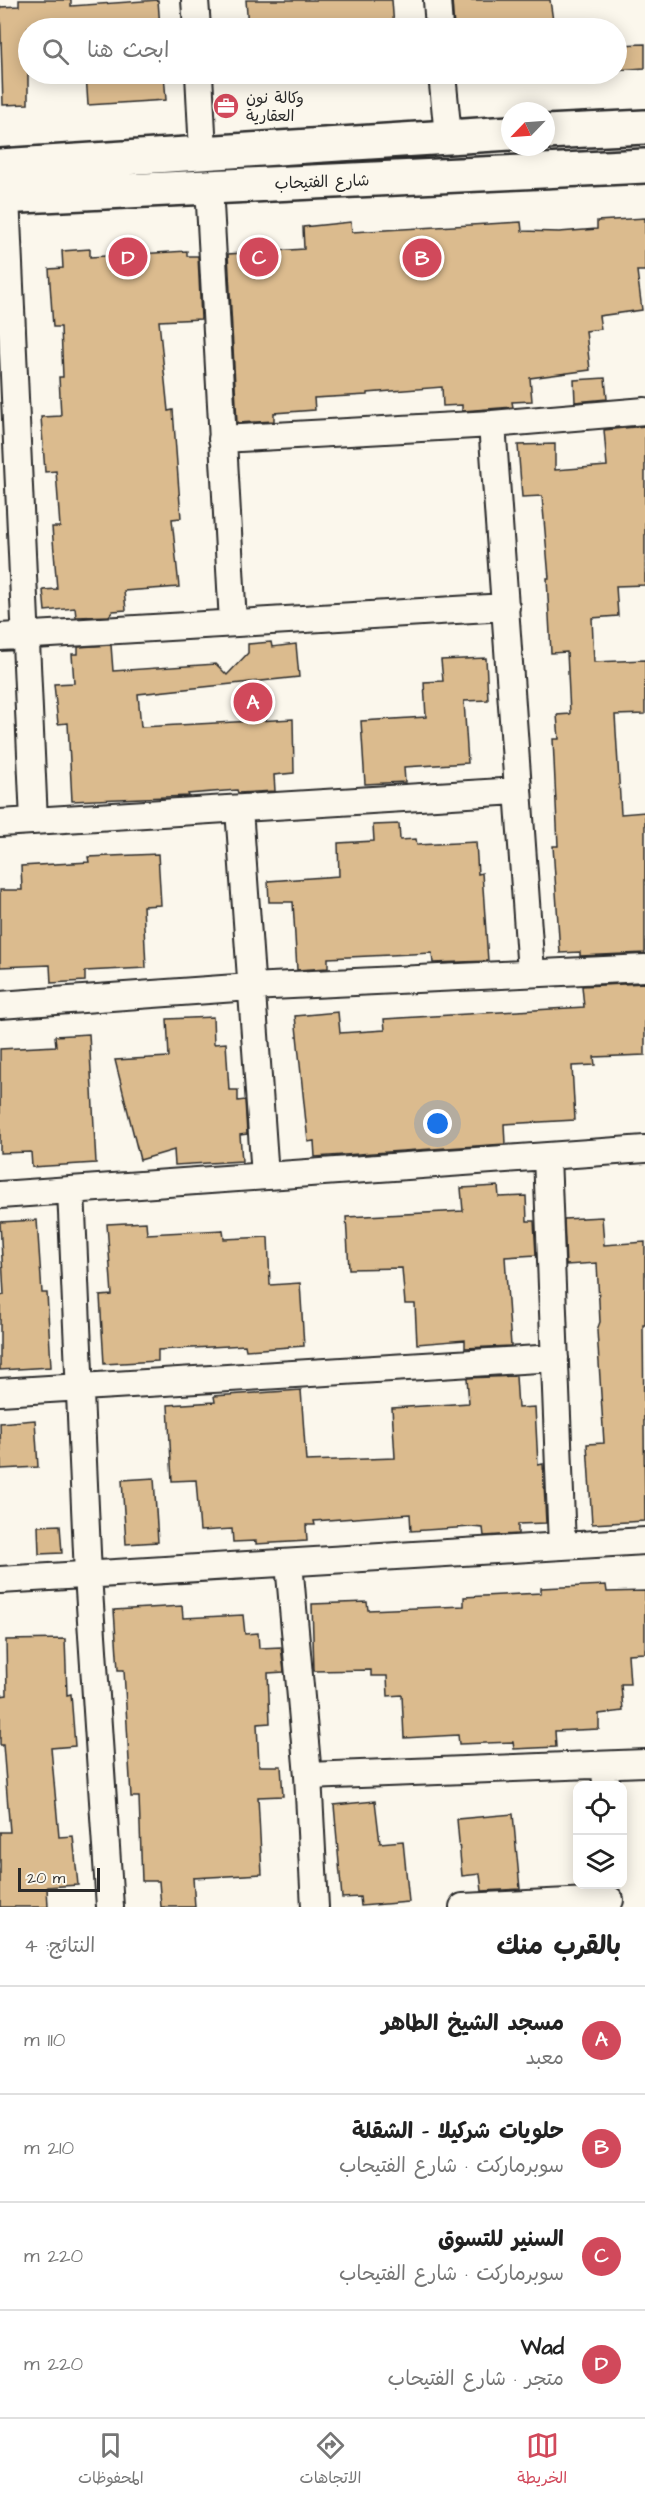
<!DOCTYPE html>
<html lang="ar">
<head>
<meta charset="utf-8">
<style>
  :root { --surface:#fff; --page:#f2f2f2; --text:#222; --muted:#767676; --line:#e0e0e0; --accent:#d1495b }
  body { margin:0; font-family:"Architects Daughter","Playpen Sans Arabic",sans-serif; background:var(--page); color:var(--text); direction:rtl }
  .controls { position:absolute; right:18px; bottom:18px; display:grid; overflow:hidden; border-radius:12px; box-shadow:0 3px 15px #0003 }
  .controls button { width:54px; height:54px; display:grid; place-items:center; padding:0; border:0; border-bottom:2px solid var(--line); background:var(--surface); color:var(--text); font:30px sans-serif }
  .compass { position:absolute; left:501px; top:102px; width:54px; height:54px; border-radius:50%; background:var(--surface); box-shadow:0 3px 15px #0003; rotate:245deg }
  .scale { position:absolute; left:18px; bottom:15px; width:82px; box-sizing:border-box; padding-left:6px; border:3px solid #2b2b2b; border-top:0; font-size:16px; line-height:21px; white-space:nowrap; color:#2b2b2b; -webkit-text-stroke:4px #fbf7ec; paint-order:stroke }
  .you { position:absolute; left:438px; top:1124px; width:21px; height:21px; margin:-15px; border:4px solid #fff; border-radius:50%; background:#1a73e8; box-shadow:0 0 0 9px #1a73e833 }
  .badge { display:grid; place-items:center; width:39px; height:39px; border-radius:50%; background:var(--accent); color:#fff; font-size:20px; font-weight:700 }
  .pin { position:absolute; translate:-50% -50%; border:3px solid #fff; box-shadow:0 2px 6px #0006 }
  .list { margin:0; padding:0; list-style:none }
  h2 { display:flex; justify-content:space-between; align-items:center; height:78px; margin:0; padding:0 24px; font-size:26px }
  h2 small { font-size:20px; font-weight:400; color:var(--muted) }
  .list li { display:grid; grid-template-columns:39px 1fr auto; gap:18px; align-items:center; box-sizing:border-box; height:108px; padding:0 24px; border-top:2px solid var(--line) }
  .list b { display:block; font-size:22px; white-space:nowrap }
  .list p { margin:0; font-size:20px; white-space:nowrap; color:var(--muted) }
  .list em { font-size:20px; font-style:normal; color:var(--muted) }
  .icon { flex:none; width:33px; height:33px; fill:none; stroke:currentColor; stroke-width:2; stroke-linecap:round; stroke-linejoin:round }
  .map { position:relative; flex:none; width:645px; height:1907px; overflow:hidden; direction:ltr }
  .search { position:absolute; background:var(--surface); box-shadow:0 3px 15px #0003; left:18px; right:18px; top:18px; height:66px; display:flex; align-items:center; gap:15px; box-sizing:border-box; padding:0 21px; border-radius:33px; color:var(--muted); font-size:22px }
  .sheet { height:510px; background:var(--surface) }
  nav { display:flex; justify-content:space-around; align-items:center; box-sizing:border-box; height:84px; border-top:2px solid var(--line); background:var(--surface); font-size:16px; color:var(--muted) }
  nav a { display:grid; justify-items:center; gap:3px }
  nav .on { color:var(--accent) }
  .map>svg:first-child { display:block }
  .building { fill:#dbbb8e; stroke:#2b2b2b; stroke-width:1.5 }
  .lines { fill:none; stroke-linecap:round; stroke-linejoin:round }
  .minor-casing { stroke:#2b2b2b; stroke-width:30 }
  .secondary-casing { stroke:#2b2b2b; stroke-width:38 }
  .minor { stroke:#fbf7ec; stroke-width:26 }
  .secondary { stroke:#fbf7ec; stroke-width:33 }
  .labels { text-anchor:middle; stroke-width:4.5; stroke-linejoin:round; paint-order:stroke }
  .poi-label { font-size:16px; fill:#2b2b2b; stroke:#fbf7ec; text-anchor:start }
  .street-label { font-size:16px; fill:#2b2b2b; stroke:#fbf7ec }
</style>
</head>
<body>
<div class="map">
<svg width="645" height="1907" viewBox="0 0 645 1907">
  <rect width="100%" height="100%" fill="#fbf7ec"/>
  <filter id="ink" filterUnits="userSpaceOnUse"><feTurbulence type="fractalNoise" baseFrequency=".0167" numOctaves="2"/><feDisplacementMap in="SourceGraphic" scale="12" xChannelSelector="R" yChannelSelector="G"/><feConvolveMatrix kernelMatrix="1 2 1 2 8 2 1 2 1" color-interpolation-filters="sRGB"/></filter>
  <g filter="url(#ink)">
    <path class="building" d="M19 0H71V6L158 0 160 28H28V104L3 105 0 7 19 6Z
      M246 0H392L394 28H248Z
      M452 0H550L554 28H454Z
      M645 44V68L616 70V45Z
      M86 74H164L166 100 88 105Z
      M645 218V271H637L642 310 599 316 601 329 586 331 590 370 530 378 532 401 512 402 513 407 462 411V405L443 406 442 387 367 393V395L314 398 315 410 274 413V421L237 423 228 254 304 249 303 227 351 222 352 232 521 222 522 231 559 232 597 229V221Z
      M90 249V257L187 251V256H198L201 319 159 321 168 411 173 410 181 518 172 519 179 587 124 591 126 610 113 611 109 616 76 617 75 608 45 611 43 590 57 589 52 527H60L56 471 45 472 41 417 61 416 59 377H63L61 327H53L49 269 63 268 62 251Z
      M605 378 607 399 575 402 574 380Z
      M645 426V585L616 586 618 616 592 618 594 662 645 660V714L615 715 621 814 645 812V953L580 956V952L560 953 553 846H558L553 739H559L557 715 570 714 567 652 551 653 547 578H549L542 496 522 497 518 445 555 444V470L607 466 604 430Z
      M271 642 272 647 296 644 299 677 138 694 141 727 293 719 294 773 274 775 275 791 238 793 237 790 188 794 189 796 72 801 68 723 58 724 54 684 74 683 72 654H78V647L111 645 113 671 216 664 227 675 248 653V644Z
      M486 658 488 700 464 701 468 763 404 767 405 782 365 784 361 721 426 717 424 682 443 681 441 660Z
      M399 824 400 840 416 839 417 845 476 842 478 874 482 873 488 961 433 963 432 953 328 958V968L297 970 293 902H269L268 881 339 876 338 843 374 841 373 825Z
      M158 854 161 905 143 906 146 968 85 971V981L51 983 50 965 0 967V890H22L21 866 89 862 88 857Z
      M645 983V1055L594 1057 595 1065 572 1066 575 1120 504 1124 505 1144 315 1157 314 1141 308 1142 295 1016 338 1012 340 1033 385 1030 384 1019 584 1007 582 986Z
      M213 1017 214 1044 226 1043 229 1090H238V1101L245 1100 247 1134 240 1135 242 1161 175 1165 174 1150 140 1160 115 1060 169 1057 167 1019Z
      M89 1034 96 1163 32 1167 31 1152 0 1153V1049L56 1046 55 1036Z
      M498 1186 499 1197 526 1196 527 1221H534L536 1255 505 1257 511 1346 465 1348V1340L417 1344 415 1304H405L402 1268 349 1269 346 1217 463 1211 461 1188Z
      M602 1217 604 1245 645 1242V1325H643L645 1521 592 1524 587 1444 604 1443 597 1330 600 1322 597 1263 566 1265 564 1219Z
      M37 1220 42 1293H47L51 1367 0 1370V1296L4 1295 0 1222Z
      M146 1222 147 1234 223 1230 224 1239 268 1237 270 1285 300 1283 304 1346 246 1350 245 1345 158 1350V1361L104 1364 100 1296 112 1295 107 1224Z
      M516 1376 518 1408 535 1407 538 1465 543 1464 546 1523 518 1524V1534L484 1536 483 1528 471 1527 411 1531 410 1514 314 1521 315 1525H306L307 1541 256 1544V1541L233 1542 232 1529 200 1531 196 1480 172 1481 168 1405 215 1402 214 1396 301 1390 306 1461 395 1458 392 1408 469 1403 467 1378Z
      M35 1420 38 1467 1 1469 0 1423Z
      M154 1478 158 1542 126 1544 122 1480Z
      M60 1525 62 1553 39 1554 38 1526Z
      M606 1585 607 1592 645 1591V1653L628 1654 630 1684H621L623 1711 599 1714V1729L555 1731 556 1747 514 1749 513 1742 459 1744 458 1735 404 1738 402 1695 388 1696 387 1676H371V1670L314 1671 312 1604 367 1602 368 1610 464 1606V1597L541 1593V1588Z
      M182 1606 183 1618 243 1615 245 1634 258 1633 259 1648 281 1647 284 1672 268 1673 270 1723 257 1724 259 1766H281L283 1796 258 1797 262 1874 193 1878 195 1907H161L159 1881H142L139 1797H131L124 1670H118L114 1610Z
      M65 1639 67 1695 71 1694 75 1746 51 1748 59 1837 73 1836 78 1885 47 1887 48 1907H0V1832H10L3 1745H0V1696L7 1695 6 1640Z
      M375 1801 380 1843 403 1841 409 1902 361 1906 360 1897 342 1898 334 1805Z
      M513 1814 520 1889 482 1891 480 1874 462 1876 457 1819Z"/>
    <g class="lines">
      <g class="minor-casing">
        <path id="minor" d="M195 0 197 28
          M437 0 439 28
          M199 74 203 152
          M442 74 448 136
          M209 186 233 623
          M6 197 34 821
          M492 424 531 972
          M222 439 492 424 645 411
          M0 637 506 607
          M239 809 265 1176
          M0 823 518 791
          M0 1005 250 987 645 968
          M547 1156 562 1546
          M71 1190 88 1575 110 1907
          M0 1195 645 1149
          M0 1392 555 1358
          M289 1563 308 1776 315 1907
          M0 1580 645 1541
          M605 1765 606 1786
          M308 1776 645 1763
          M463 1907 610 1900"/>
      </g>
      <g class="secondary-casing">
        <path id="secondary" d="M546 132 645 127
          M0 166 510 133
          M0 197 645 166"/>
      </g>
      <use href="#minor" class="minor"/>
      <use href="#secondary" class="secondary"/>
    </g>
  </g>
  <defs>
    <g id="office-disc" transform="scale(1.35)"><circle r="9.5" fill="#d1495b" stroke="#fbf7ec"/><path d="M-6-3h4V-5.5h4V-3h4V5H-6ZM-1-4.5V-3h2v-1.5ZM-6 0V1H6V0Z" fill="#fff"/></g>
  </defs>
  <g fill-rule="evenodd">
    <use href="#office-disc" x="226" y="106"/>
  </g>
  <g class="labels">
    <g class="poi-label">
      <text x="246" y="103">وكالة نون<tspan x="246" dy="18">العقارية</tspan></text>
    </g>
    <g class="street-label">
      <text transform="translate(322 181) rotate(-2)" y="6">شارع الفتيحاب</text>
    </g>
  </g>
</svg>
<div class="controls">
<button><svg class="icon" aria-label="locate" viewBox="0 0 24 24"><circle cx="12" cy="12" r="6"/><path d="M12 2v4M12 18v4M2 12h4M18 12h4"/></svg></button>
<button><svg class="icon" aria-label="layers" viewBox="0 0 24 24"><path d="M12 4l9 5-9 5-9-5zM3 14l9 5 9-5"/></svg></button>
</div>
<svg class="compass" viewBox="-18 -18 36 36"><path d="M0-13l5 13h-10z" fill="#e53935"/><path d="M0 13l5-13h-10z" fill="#767676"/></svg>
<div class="scale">20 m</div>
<div class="you"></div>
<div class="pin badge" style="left:253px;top:702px">A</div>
<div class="pin badge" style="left:422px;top:258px">B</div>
<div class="pin badge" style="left:259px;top:257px">C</div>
<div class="pin badge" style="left:128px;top:257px">D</div>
<div class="search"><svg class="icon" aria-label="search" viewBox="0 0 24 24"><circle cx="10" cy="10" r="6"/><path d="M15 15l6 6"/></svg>ابحث هنا</div>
</div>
<section class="sheet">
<h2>بالقرب منك<small>النتائج: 4</small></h2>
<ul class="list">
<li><span class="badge">A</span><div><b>مسجد الشيخ الطاهر</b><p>معبد</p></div><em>110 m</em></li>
<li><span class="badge">B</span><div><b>حلويات شركيلا - الشقلة</b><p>سوبرماركت · شارع الفتيحاب</p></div><em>210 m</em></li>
<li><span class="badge">C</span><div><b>السنير للتسوق</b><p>سوبرماركت · شارع الفتيحاب</p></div><em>220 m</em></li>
<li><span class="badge">D</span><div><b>Wad</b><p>متجر · شارع الفتيحاب</p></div><em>220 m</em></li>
</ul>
</section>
<nav>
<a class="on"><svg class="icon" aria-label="map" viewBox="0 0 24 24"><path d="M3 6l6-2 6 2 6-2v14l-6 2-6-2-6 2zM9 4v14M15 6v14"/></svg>الخريطة</a>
<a><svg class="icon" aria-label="directions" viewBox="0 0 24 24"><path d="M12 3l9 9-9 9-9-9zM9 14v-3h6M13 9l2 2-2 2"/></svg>الاتجاهات</a>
<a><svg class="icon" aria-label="saved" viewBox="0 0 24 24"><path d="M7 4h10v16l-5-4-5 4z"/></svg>المحفوظات</a>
</nav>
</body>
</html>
